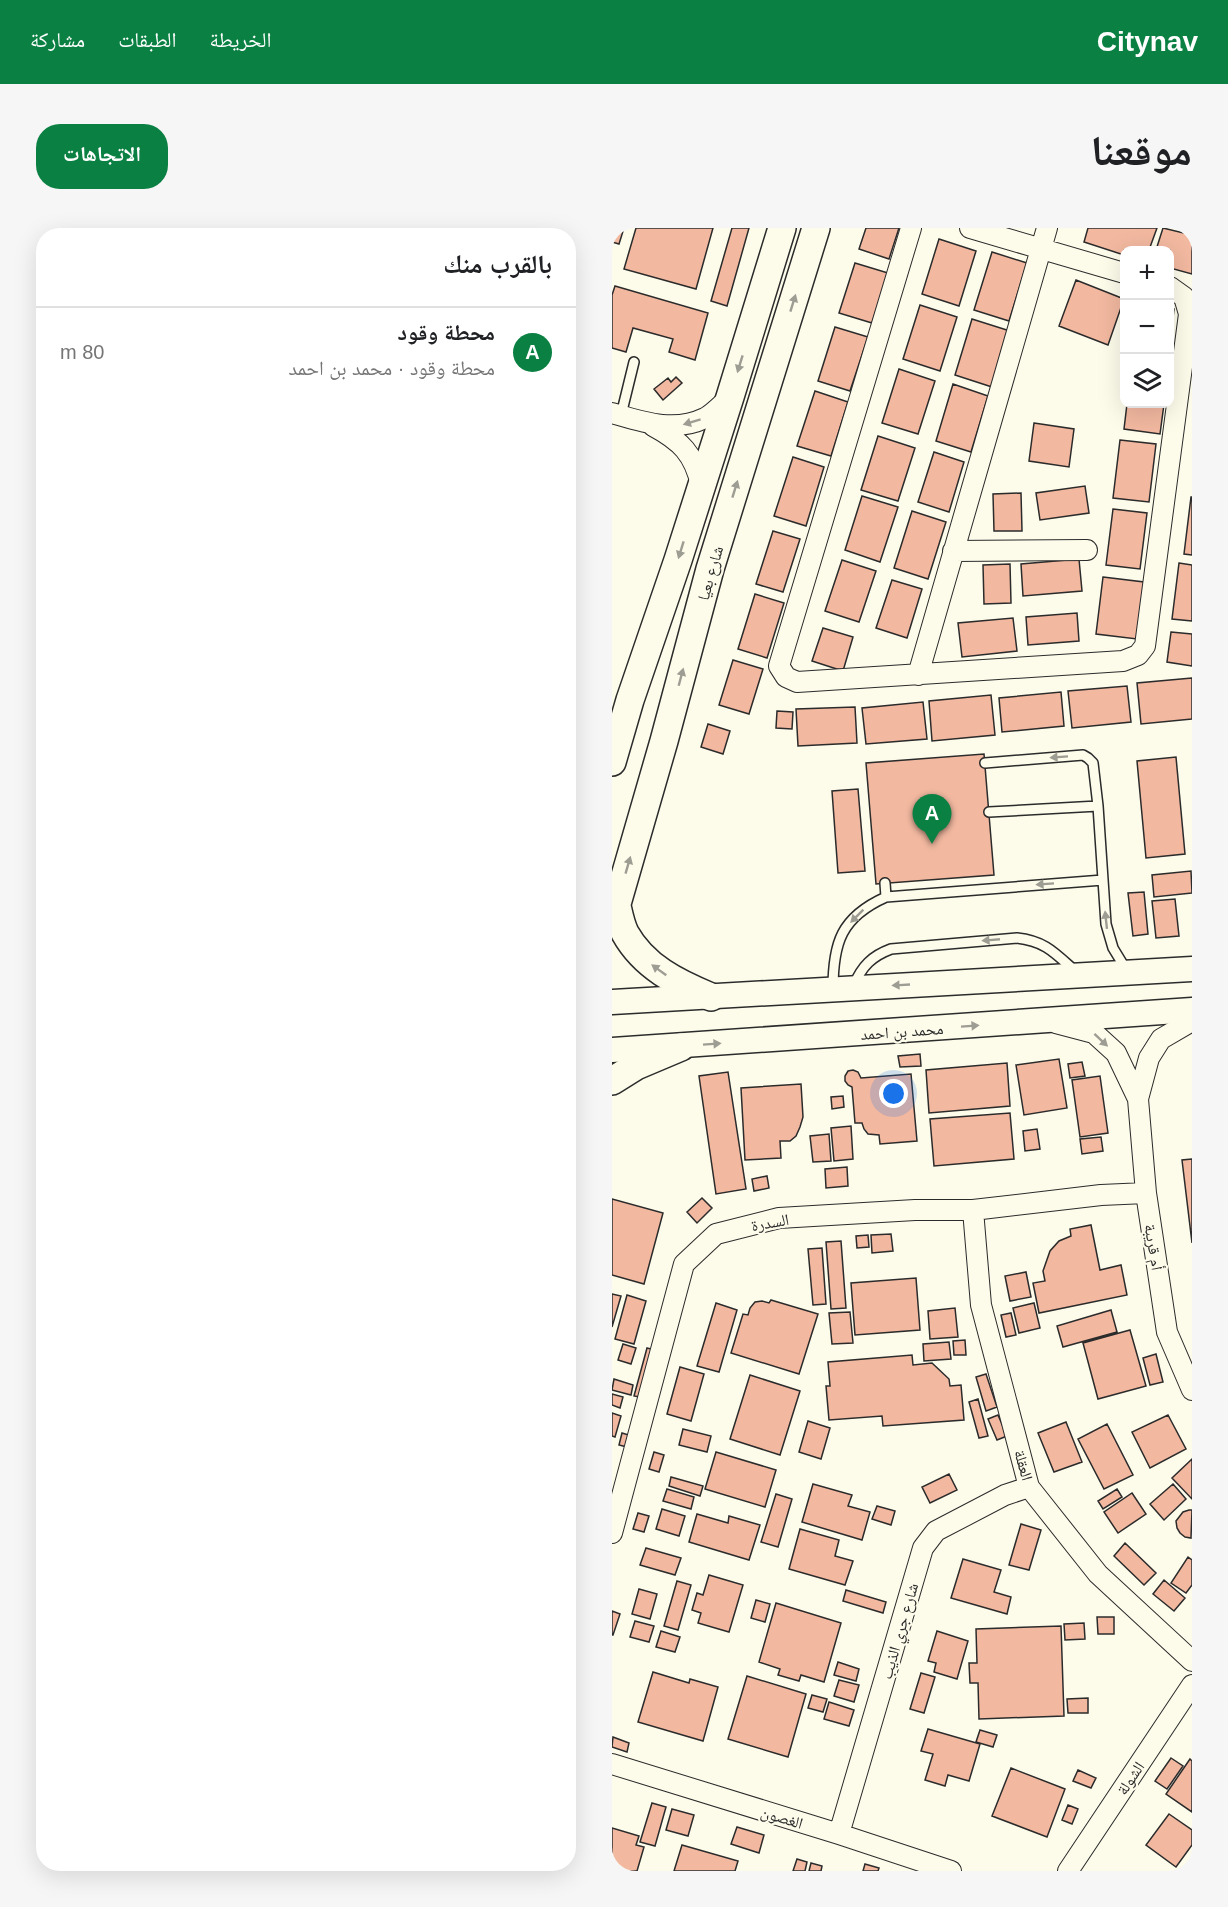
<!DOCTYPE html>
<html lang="ar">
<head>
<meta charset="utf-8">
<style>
  :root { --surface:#fff; --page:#f6f6f6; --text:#202124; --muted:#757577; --line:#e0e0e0; --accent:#0b8043 }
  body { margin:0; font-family:Helvetica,"Noto Naskh Arabic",sans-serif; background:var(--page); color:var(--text); direction:rtl }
  .controls { position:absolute; right:18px; top:18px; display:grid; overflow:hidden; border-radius:12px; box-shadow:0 6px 24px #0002 }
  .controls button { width:54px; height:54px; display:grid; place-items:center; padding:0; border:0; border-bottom:2px solid var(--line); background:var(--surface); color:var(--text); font:30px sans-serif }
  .you { position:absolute; left:282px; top:866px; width:21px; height:21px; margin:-15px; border:4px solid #fff; border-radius:50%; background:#1a73e8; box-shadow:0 0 0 9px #1a73e833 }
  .badge { display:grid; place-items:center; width:39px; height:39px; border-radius:50%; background:var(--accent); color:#fff; font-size:20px; font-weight:700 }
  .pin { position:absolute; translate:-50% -50px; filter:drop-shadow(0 2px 3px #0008) }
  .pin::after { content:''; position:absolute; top:32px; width:21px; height:18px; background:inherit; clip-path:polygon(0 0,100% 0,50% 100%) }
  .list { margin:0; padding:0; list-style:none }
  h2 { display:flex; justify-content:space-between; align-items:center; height:78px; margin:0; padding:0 24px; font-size:26px }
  h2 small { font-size:20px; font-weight:400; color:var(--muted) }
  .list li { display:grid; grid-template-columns:39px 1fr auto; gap:18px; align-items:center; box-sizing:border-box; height:90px; padding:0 24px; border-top:2px solid var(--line) }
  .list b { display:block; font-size:22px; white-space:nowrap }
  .list p { margin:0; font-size:20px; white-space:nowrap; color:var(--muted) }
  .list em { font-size:20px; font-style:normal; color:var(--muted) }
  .icon { flex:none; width:33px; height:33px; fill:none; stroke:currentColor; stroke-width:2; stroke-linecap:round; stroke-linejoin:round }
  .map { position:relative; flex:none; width:580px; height:1643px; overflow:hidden; direction:ltr; border-radius:24px }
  header { display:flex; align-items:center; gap:36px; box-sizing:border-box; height:84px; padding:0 30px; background:var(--accent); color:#fff }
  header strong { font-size:28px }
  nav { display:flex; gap:33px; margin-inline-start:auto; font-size:21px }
  .intro { display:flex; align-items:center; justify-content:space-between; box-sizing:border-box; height:144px; padding:0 36px }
  h1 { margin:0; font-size:42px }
  .button { padding:15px 27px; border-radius:24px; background:var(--accent); color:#fff; font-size:21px; font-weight:700 }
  main { display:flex; gap:36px; padding:0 36px }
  aside { flex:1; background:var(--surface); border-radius:24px; box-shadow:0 6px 24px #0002 }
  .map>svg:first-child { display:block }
  .building { fill:#f2b8a0; stroke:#2b2b2b; stroke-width:1.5 }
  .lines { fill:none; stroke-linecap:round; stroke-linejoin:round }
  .service-casing { stroke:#2b2b2b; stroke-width:12 }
  .minor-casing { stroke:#2b2b2b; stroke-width:22 }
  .tertiary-casing { stroke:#2b2b2b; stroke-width:27 }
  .secondary-casing { stroke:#2b2b2b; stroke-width:30 }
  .service { stroke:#fdfbea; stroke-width:9 }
  .minor { stroke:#fdfbea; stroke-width:20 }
  .tertiary { stroke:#fdfbea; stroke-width:24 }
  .secondary { stroke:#fdfbea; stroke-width:27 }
  .oneway { fill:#9e9d94 }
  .labels { text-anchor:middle; stroke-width:4.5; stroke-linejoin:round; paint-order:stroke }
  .street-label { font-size:16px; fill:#2b2b2b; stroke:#fdfbea }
</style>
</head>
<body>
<header>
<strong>Citynav</strong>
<nav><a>الخريطة</a><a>الطبقات</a><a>مشاركة</a></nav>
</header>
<div class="intro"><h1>موقعنا</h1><a class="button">الاتجاهات</a></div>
<main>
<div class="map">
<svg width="580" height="1643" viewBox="0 0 580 1643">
  <rect width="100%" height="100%" fill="#fdfbea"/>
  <path class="building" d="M0 0H12L7 16 0 14Z
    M24 0H101L84 61 12 41Z
    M120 0H137L115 78 99 73Z
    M254 0H287L277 31 247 21Z
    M476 0H545L537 22H512V27L472 14Z
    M551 0 580 7V46L558 40V22H544Z
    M327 11 364 23 347 78 310 66Z
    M380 24 415 35 397 93 362 82Z
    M243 35 276 45 260 95 227 85Z
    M464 52 512 71 496 117 447 98Z
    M3 58 96 85 83 132 57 124 61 111 21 100 14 124 0 120V67Z
    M308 77 345 89 328 143 291 131Z
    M558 81H562L558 116Z
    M360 91 398 103 380 159 343 147Z
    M223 99 256 109 238 163 206 153Z
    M287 141 323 153 306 206 270 195Z
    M64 149 70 155 51 172 42 161 56 150 59 154Z
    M341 156 376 168 359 224 324 213Z
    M203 163 236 174 219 228 185 218Z
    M515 176H552L548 206 512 201Z
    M422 195 462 201 457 239 417 233Z
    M266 208 303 220 286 273 249 262Z
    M508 212 544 216 537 274 501 270Z
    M322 224 352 234 337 284 306 274Z
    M181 229 212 239 194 298 162 288Z
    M473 258 477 285 428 292 424 265Z
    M409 265 410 303H382L381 266Z
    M250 268 286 279 268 334 233 322Z
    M579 269H580V327L572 326Z
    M501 281 535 285 528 341 494 337Z
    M300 283 334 294 316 351 282 340Z
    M161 303 188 311 171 364 144 356Z
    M467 331 470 363 411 368 409 336Z
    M230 332 264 343 247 394 213 383Z
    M567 335 580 337V393L560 391Z
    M398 336 399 375 372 376 371 337Z
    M491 349 532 354 525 411 484 406Z
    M280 352 310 361 295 410 264 400Z
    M143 366 172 375 155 430 126 421Z
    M465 385 467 413 416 417 414 389Z
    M401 390 405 423 350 429 346 395Z
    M211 400 241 409 231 443 200 433Z
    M559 404 580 406V438L555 434Z
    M121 432 151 441 137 486 107 477Z
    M580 450V491L529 496 525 455Z
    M515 458 519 494 460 500 456 463Z
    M449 464 452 498 390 504 387 470Z
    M379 467 383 507 320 513 317 473Z
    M311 474 315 511 254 516 250 480Z
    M243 479 245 515 186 518 184 481Z
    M165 483 181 484 180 501 164 500Z
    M96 496 118 503 111 526 89 519Z
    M372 526 382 647 264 656 254 535Z
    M564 529 573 626 534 630 525 533Z
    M246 561 253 643 226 645 220 563Z
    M579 643 580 665 542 669 540 647Z
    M532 664 536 706 521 708 516 665Z
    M563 671 567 708 544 710 540 673Z
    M308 826 309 838 288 839 286 828Z
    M447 831 455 880 412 887 404 837Z
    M470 834 473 848 458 850 456 836Z
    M395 835 398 878 317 885 314 842Z
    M241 842 246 844 249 850 299 846 305 913 268 916 267 907 256 906 252 901 250 895H243L240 859 236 857 233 853V848L236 843Z
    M116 844 134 961 104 966 87 848Z
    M488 848 496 905 468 909 460 852Z
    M189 856 191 889 188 899 184 908 178 913H168L169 930 133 932 129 860Z
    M231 868 232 879 220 881 219 869Z
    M398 885 402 931 322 938 318 891Z
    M239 898 241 931 222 933 219 900Z
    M425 901 428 921 413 923 411 903Z
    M217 906 219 933 201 934 198 908Z
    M489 909 491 923 470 926 468 911Z
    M580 931V1015L570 932Z
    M235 939 236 958 214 960 213 941Z
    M155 948 157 960 142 963 140 951Z
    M90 970 100 980 85 995 75 984Z
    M0 971 51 985 32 1056 0 1047Z
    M479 997 488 1042 509 1037 515 1067 427 1085 421 1055 433 1053 431 1043 438 1023 447 1013 459 1008 458 1001Z
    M279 1006 281 1023 260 1025 259 1007Z
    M256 1007 257 1019 245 1020 244 1008Z
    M229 1013 234 1080 219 1081 214 1014Z
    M210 1020 214 1076 201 1077 196 1021Z
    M414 1044 419 1069 398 1073 393 1048Z
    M304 1050 308 1102 243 1107 239 1055Z
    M0 1066 9 1068 0 1099Z
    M15 1067 34 1073 22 1116 3 1111Z
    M159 1072 206 1086 187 1146 119 1125 131 1086 136 1087 138 1080 143 1074 150 1073 157 1075Z
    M104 1075 125 1082 107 1144 85 1138Z
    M422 1075 428 1100 407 1105 401 1080Z
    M343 1080 346 1109 318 1111 316 1083Z
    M499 1082 505 1104 451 1119 445 1098Z
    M238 1084 241 1115 220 1116 217 1085Z
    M399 1085 404 1107 394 1109 389 1087Z
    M518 1102 534 1158 486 1171 471 1115Z
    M353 1112 354 1127H342L341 1113Z
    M337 1114 339 1131 312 1133 311 1116Z
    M11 1116 24 1120 19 1136 6 1132Z
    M35 1120 47 1123 33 1170 22 1168Z
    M544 1126 551 1154 538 1157 531 1130Z
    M300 1127 301 1137 320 1135 337 1151 338 1158 349 1157 352 1192 271 1198 270 1188 217 1192 214 1158H218L216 1134Z
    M68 1139 92 1146 79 1193 55 1186Z
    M374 1146 385 1179 374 1183 364 1149Z
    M138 1147 188 1163 168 1227 118 1211Z
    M2 1151 21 1157 19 1167 0 1162Z
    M0 1166 11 1169 8 1180 0 1177Z
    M366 1171 376 1208 367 1210 357 1174Z
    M0 1185 9 1188 3 1209 0 1208Z
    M386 1187 395 1208 385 1212 376 1191Z
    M556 1187 574 1221 538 1240 520 1204Z
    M196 1193 218 1200 209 1231 187 1224Z
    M454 1194 470 1234 442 1244 426 1205Z
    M495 1196 521 1247 492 1261 466 1211Z
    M71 1201 99 1208 95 1224 67 1217Z
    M10 1205 23 1209 19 1220 7 1217Z
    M42 1224 52 1227 47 1244 37 1241Z
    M104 1224 164 1242 153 1279 93 1261Z
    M580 1231V1271L560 1250Z
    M337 1246 345 1262 318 1275 310 1259Z
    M59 1249 91 1258 88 1268 57 1258Z
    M201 1256 240 1267 236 1278 258 1284 250 1312 190 1294Z
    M561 1256 574 1271 552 1292 538 1276Z
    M55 1261 82 1269 79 1281 51 1273Z
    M505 1261 510 1269 491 1281 486 1273Z
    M520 1265 534 1286 506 1305 492 1284Z
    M164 1266 180 1271 166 1319 149 1314Z
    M265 1278 283 1283 279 1297 260 1291Z
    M50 1281 73 1288 67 1308 44 1301Z
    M577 1282H580L579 1310 573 1309 568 1305 565 1300 564 1293 571 1284Z
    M26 1285 37 1288 32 1304 21 1301Z
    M85 1286 116 1295 117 1288 148 1297 137 1332 77 1314Z
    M409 1296 429 1302 417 1342 397 1337Z
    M188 1301 227 1312 223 1328 241 1333 233 1357 177 1341Z
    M513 1315 544 1345 532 1357 502 1328Z
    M34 1320 69 1330 63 1347 28 1337Z
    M576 1329 580 1332V1357L574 1365 559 1355Z
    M351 1331 389 1342 382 1364 399 1369 395 1386 339 1370Z
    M97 1347 131 1357 117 1404 86 1395 89 1385 80 1382 85 1365 91 1367Z
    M552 1352 573 1370 562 1383 541 1366Z
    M65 1353 79 1357 66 1402 52 1398Z
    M27 1361 45 1366 38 1391 20 1386Z
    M234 1362 274 1374 271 1385 231 1373Z
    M144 1372 158 1376 153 1394 139 1390Z
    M164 1375 229 1395 212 1454 189 1447 187 1453 166 1447 168 1441 147 1434Z
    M0 1383 8 1386 1 1407H0Z
    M485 1389H502V1406H486Z
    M23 1393 42 1398 37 1414 18 1409Z
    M472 1395 473 1411 453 1412 452 1396Z
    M449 1398 452 1488 367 1491 366 1455H358L357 1435H365L364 1401Z
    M49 1403 68 1409 63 1424 44 1419Z
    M325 1403 356 1413 345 1451 322 1444 324 1435 316 1433Z
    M226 1434 247 1441 244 1453 222 1447Z
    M41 1444 77 1455 78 1451 106 1459 91 1513 26 1494Z
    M309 1445 323 1449 312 1485 298 1481Z
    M135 1448 194 1466 176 1529 116 1511Z
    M227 1452 247 1457 242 1474 222 1468Z
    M200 1467 215 1471 211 1484 196 1480Z
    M476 1470V1485H456L455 1471Z
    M217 1474 242 1482 237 1498 212 1491Z
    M316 1501 368 1516 357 1553 336 1547 333 1558 313 1552 321 1526 309 1523Z
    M368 1502 385 1507 381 1519 364 1514Z
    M1 1509 17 1515 15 1524 0 1519Z
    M559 1530 571 1538 555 1561 543 1553Z
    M578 1531 580 1533V1584L554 1566Z
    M399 1540 453 1561 435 1609 380 1588Z
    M466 1542 484 1550 479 1560 461 1553Z
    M40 1575 54 1579 43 1618 28 1614Z
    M456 1577 466 1581 460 1596 450 1592Z
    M60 1581 82 1587 76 1608 54 1602Z
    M557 1586 580 1602V1617L564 1639 534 1617Z
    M125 1599 152 1607 147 1625 119 1616Z
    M0 1600 27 1608 24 1617 32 1619 25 1643H0Z
    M70 1617 126 1633 123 1643H62Z
    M185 1631 195 1634 193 1643H181Z
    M199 1635 210 1638 209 1643H197Z
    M253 1636 267 1640 266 1643H251Z"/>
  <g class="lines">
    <g class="service-casing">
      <path id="service" d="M9 187 22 134
        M373 535 471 527 476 530 481 535 486 578 494 696 501 720 515 743
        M377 584 486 578
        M273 655 274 669
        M242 757C250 738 260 728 279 721L405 710C433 713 443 725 463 743
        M221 761C221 715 229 689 274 669L491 652"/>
    </g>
    <g class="minor-casing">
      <path id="minor" d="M299 0 167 438 174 449 185 454 511 433 526 427 533 418 577 86 572 69 558 59
        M358 0 512 45
        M0 185C31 194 62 205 93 190 102 185 110 176 118 169
        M41 198C69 213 82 226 89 257
        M341 323 475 322
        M306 447 435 0
        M580 793 549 811 537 830 526 871 534 965 555 1104 580 1162
        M444 795 482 805 504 825 526 871
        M361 982 369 1077 417 1259 486 1346 580 1433
        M0 1305 72 1036 104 1006 167 990 303 982H361L489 967 534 965
        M0 1536 227 1606 339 1643
        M227 1606 311 1320 324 1303 393 1267 417 1259
        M456 1643 580 1457"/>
    </g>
    <g class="tertiary-casing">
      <path id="tertiary" d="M0 774 580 741
        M0 822 580 782"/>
    </g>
    <g class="secondary-casing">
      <path id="secondary" d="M0 534 18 472 66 332 118 169 170 0
        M5 678C7 687 9 697 13 705 32 739 65 755 99 769
        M0 693 52 513 98 341 204 0
        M0 853 24 838 69 819"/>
    </g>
    <use href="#service" class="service"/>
    <use href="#minor" class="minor"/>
    <use href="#tertiary" class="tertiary"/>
    <use href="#secondary" class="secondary"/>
  </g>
  <defs><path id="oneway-solid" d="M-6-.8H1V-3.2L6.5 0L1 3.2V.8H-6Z" transform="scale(1.5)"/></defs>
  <g class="oneway">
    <use href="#oneway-solid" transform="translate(181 75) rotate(-73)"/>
    <use href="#oneway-solid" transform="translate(128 136) rotate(107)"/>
    <use href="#oneway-solid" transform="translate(80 194) rotate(163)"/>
    <use href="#oneway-solid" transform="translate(123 261) rotate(-73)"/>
    <use href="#oneway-solid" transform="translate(69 322) rotate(107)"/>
    <use href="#oneway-solid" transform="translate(69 449) rotate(-75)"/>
    <use href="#oneway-solid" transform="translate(447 529) rotate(176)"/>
    <use href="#oneway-solid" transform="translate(16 637) rotate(-74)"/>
    <use href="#oneway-solid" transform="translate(433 656) rotate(176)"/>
    <use href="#oneway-solid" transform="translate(245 688) rotate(135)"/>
    <use href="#oneway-solid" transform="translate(494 692) rotate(-96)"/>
    <use href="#oneway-solid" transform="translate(379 712) rotate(175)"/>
    <use href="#oneway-solid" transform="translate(47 742) rotate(-144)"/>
    <use href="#oneway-solid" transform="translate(289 757) rotate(177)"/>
    <use href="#oneway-solid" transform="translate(358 798) rotate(-4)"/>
    <use href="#oneway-solid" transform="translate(489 812) rotate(43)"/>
    <use href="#oneway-solid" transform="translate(100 816) rotate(-4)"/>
  </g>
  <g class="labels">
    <g class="street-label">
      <text transform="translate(98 345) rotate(-74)" y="6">شارع بعيا</text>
      <text transform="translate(290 803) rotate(-4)" y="6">محمد بن احمد</text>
      <text transform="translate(158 994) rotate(-10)" y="6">السدرة</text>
      <text transform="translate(542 1019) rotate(81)" y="6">أم قريبة</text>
      <text transform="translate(412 1237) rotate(74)" y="6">العقلة</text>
      <text transform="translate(287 1403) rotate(-74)" y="6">شارع جري الذيب</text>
      <text transform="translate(518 1550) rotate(-56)" y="6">الشولة</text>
      <text transform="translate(170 1589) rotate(17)" y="6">الغصون</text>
    </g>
  </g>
</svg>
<div class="controls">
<button>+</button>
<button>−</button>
<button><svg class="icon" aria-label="layers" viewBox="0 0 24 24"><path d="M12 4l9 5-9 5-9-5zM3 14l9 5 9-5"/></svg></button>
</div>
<div class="you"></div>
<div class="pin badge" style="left:320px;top:616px">A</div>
</div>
<aside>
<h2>بالقرب منك<small></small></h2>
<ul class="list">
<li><span class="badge">A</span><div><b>محطة وقود</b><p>محطة وقود · محمد بن احمد</p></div><em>80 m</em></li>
</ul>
</aside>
</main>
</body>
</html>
